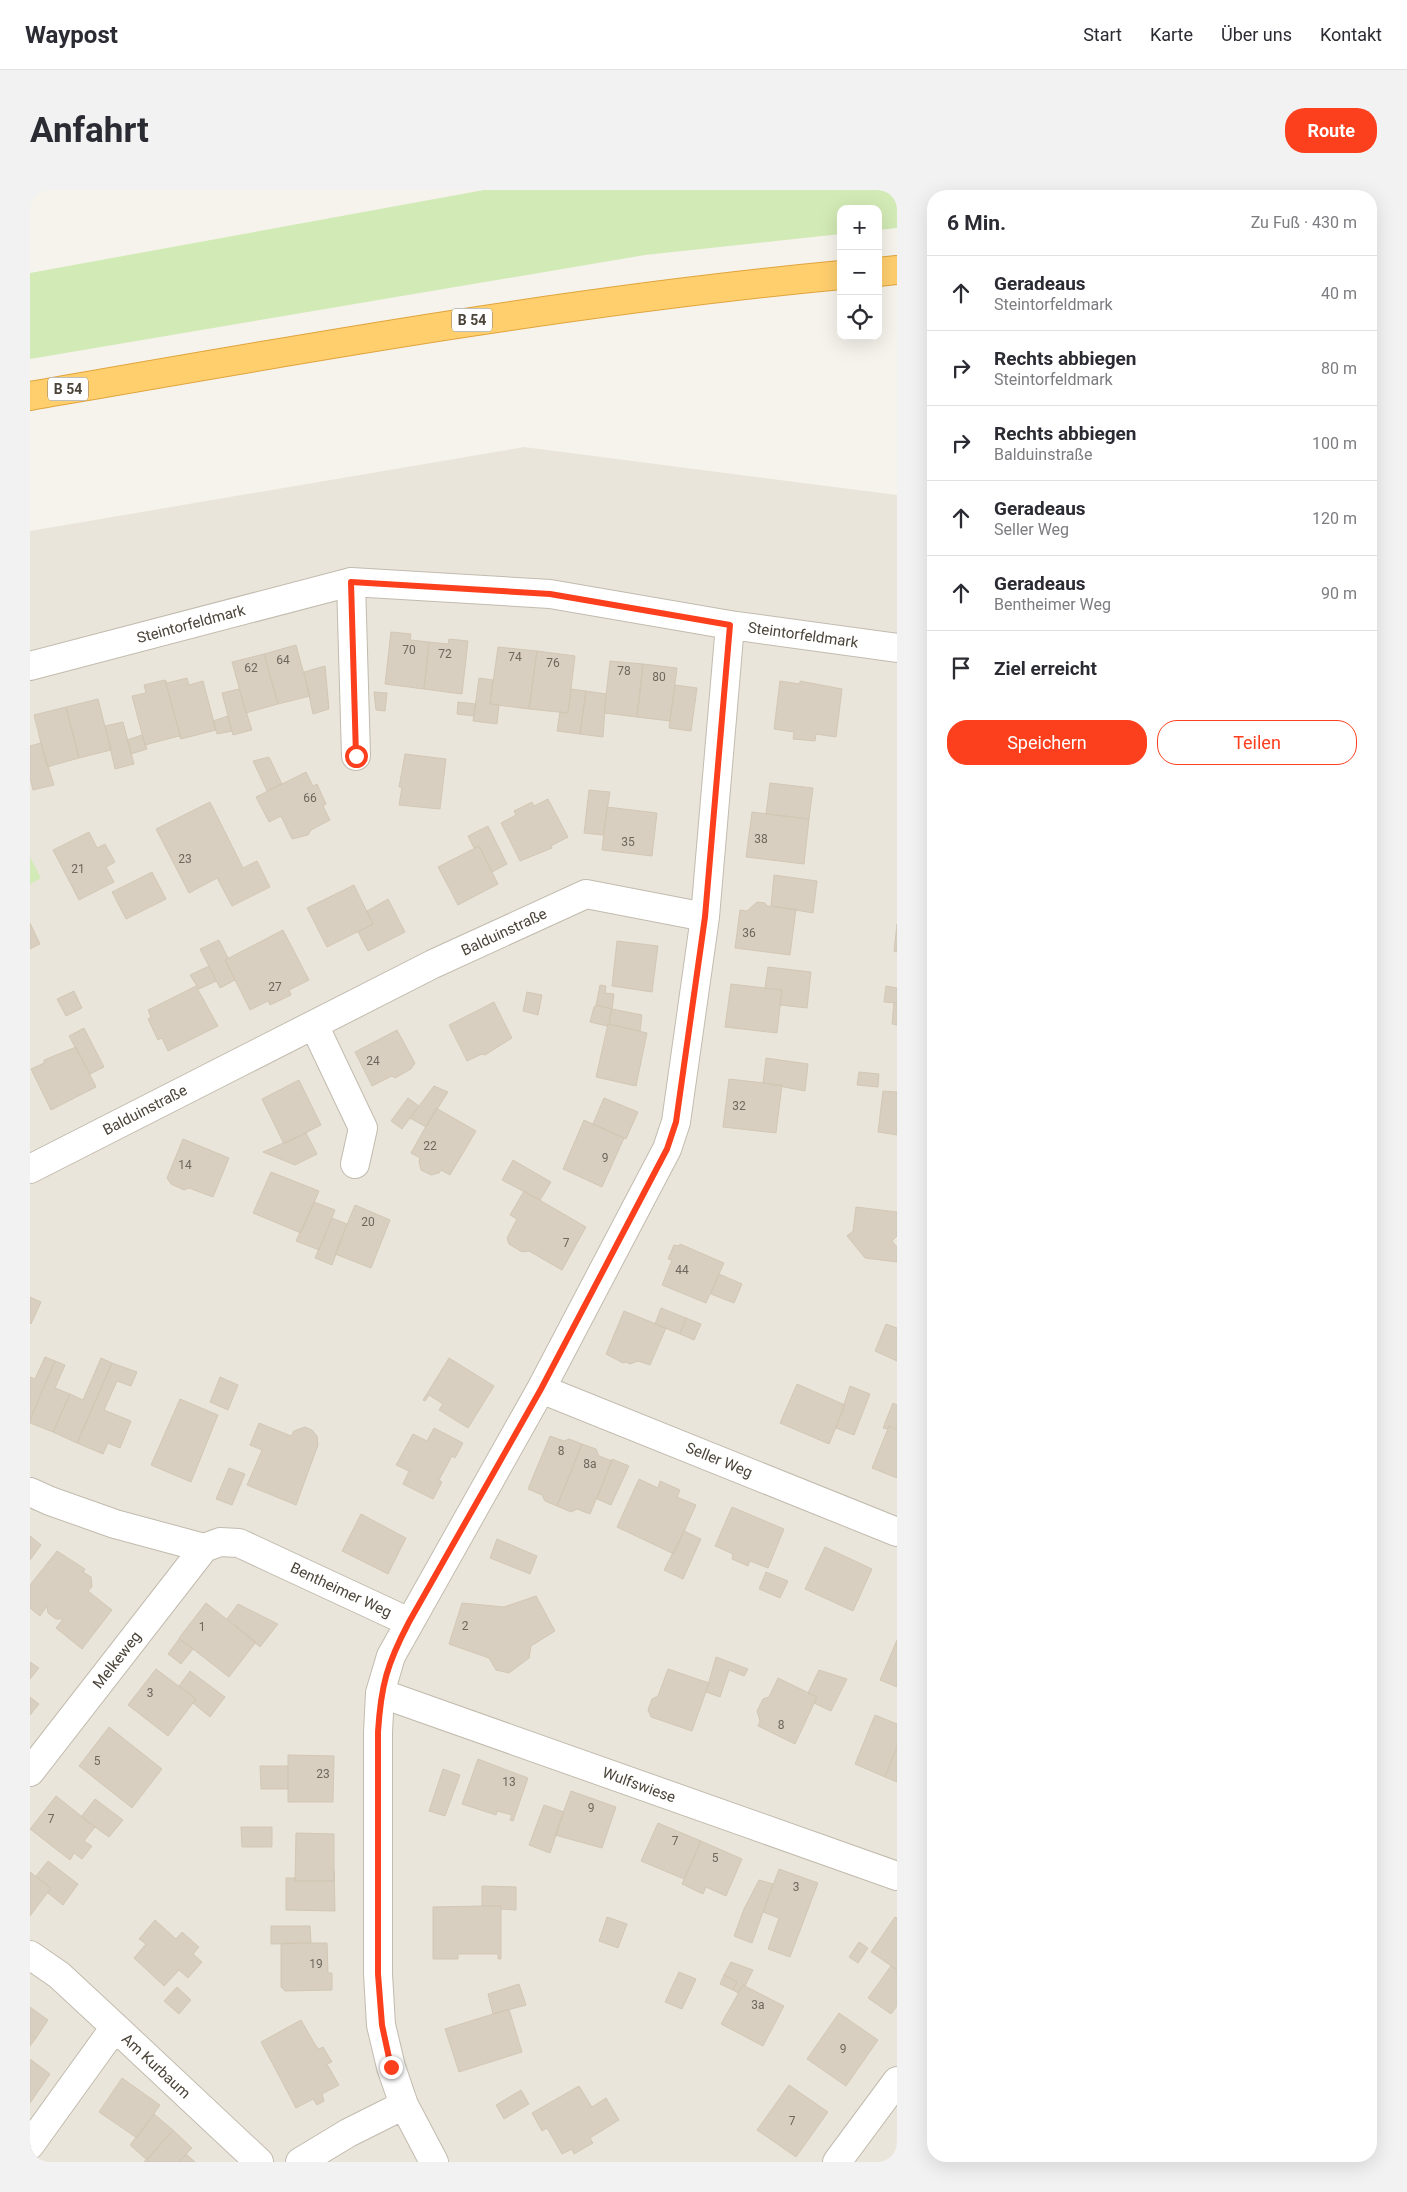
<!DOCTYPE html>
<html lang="de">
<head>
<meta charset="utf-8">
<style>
  :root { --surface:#fff; --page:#f2f2f3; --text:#2b2b33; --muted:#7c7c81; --line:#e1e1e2; --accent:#fc3f1d }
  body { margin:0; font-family:Roboto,sans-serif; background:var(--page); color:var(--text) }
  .controls { position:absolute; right:15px; top:15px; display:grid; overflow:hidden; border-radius:10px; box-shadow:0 5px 20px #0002 }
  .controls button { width:45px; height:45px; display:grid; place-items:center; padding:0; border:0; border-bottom:1px solid var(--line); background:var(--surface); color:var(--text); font:25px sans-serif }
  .stop { position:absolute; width:15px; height:15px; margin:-11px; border:4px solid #fc3f1d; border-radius:50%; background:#fff }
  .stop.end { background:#fc3f1d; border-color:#fff; box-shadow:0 1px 5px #0008 }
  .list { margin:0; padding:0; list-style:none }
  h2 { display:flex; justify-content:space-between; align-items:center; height:65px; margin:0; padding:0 20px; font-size:21px }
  h2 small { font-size:16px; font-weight:400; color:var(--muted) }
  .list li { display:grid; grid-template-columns:32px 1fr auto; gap:15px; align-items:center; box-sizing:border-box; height:75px; padding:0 20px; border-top:1px solid var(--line) }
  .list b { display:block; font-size:19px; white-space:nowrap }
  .list p { margin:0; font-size:16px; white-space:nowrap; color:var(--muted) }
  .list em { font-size:16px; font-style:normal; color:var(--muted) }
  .actions { display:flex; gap:10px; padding:15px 20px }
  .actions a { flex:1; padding:11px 0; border:1px solid var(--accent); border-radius:20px; text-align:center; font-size:18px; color:var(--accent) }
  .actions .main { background:var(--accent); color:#fff }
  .icon { flex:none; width:28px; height:28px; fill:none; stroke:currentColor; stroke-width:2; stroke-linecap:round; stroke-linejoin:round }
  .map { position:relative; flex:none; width:867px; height:1972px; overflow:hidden; border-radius:20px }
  header { display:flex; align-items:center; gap:30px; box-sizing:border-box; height:70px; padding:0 25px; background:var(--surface); border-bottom:1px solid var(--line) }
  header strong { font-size:24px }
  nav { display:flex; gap:28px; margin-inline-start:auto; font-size:18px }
  .intro { display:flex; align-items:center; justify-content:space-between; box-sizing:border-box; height:120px; padding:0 30px }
  h1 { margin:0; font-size:35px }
  .button { padding:12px 22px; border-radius:20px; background:var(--accent); color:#fff; font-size:18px; font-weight:700 }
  main { display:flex; gap:30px; padding:0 30px }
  aside { flex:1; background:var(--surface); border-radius:20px; box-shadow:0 5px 20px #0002 }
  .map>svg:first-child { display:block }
  .residential { fill:#eae5da }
  .green { fill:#d2eab5 }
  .building { fill:#d8cfc1; stroke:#d3c7b4 }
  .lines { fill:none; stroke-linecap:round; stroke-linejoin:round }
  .street-casing { stroke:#c2bbae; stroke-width:30 }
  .highway-casing { stroke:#e0a43c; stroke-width:30 }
  .street { stroke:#fff; stroke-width:28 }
  .highway { stroke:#ffcf6e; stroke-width:28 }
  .route { stroke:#fc3f1d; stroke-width:6 }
  .labels { text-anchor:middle; stroke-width:5; stroke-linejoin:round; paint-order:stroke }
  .number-label { font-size:12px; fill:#6e675b }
  .shield { fill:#fff; stroke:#817c74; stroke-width:1 }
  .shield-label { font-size:14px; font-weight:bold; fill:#4b4439 }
  .street-label { font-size:15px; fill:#4b4439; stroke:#fff }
</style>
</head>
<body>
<header>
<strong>Waypost</strong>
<nav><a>Start</a><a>Karte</a><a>Über uns</a><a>Kontakt</a></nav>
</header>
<div class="intro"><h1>Anfahrt</h1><a class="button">Route</a></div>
<main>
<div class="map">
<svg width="867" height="1972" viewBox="0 0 867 1972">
  <rect width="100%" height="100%" fill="#f6f3ec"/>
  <path class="residential" d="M494 257 867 305V1972H0V341Z"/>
  <path class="green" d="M454 0H867V38L848 40V19H811V44L615 65 0 169V83Z
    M0 667 11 688 0 694Z"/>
  <path class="building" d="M361 442 381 444 380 450 399 452 394 499 355 494Z
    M419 449 438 451 432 504 394 499 399 452 418 454Z
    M266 455 280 506 248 514 234 464Z
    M468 457 507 461 499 519 460 514Z
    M507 461 545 466 538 523 499 519Z
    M234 464 248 514 216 523 202 472Z
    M580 471 613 474 607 527 574 523Z
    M613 474 647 478 640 531 607 527Z
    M295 476 299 519 283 524 274 482Z
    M157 488 159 495 173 491 186 540 151 549 135 490 137 493Z
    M449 488 463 490 460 514 469 515 467 534 443 531Z
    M135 490 151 549 149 546 115 555 102 506 116 503 114 495Z
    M750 491 770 494V491L812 499 806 547 786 544 785 551 763 549 764 542 744 539Z
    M645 495 667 498 661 541 639 538Z
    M209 499 222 540 203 545 192 503Z
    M541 499 556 501 550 544 527 541 530 522 538 523Z
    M556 501 576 504 573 547 550 544Z
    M344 502 357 503 355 521 346 520Z
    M68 509 81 560 49 568 36 517Z
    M428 512 446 514 444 526 427 524Z
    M36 517 49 568 17 577 4 525Z
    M198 526 202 541 187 544 183 531Z
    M93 532 104 574 85 579 75 536Z
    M112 545 117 559 101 564 97 550Z
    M11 553 24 595 3 600 0 588V556Z
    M375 564 416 569 410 619 369 615 372 597H369Z
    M239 567 252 594 237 601 223 571Z
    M276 582 283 596 287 594 296 614 293 616 300 630 281 640 278 645 262 649 251 626 239 632 226 607Z
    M740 593 783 598 779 629 736 624Z
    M559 600 580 602 573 645 554 643Z
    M518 609 538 647 521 656 522 658 490 671 471 633 486 625 484 621 502 612 504 616Z
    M180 612 213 678 227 671 240 697 202 716 187 688 159 703 126 639Z
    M577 617 627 623 622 666 572 660Z
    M722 622 779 629 774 674 716 667Z
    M458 636 477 674 462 682 449 656 444 658 438 646Z
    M59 642 67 658 75 654 85 672 76 677 84 692 49 710 23 660Z
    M449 656 468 694 428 715 408 677Z
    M122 682 136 709 96 729 82 702Z
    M744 685 787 691 783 723 741 716Z
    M324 695 343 734 297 757 277 718Z
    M358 709 375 742 338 761 328 742 343 734 337 721Z
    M727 712 735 713 737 716 766 719 760 765 705 758 710 720 717 721Z
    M0 733 10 754 0 759Z
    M867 734V762L864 761Z
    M253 740 279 790 259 800 261 805 240 815 238 811 220 820 195 770Z
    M189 750 198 768 195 770 205 790 190 798 170 759Z
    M587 751 628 756 622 802 582 796Z
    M179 776 186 791 169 799 160 785Z
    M738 777 781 782 777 818 750 815 752 800 735 798Z
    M701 794 752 800 747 843 695 837Z
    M570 795 576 796 575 803 584 804 582 819 566 815Z
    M166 796 188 836 138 861 132 848 128 850 118 829 121 827 118 820Z
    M856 796 867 798V813L854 812Z
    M44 801 52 818 36 826 27 809Z
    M497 802 512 805 508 825 493 821Z
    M464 812 482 848 455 865 452 864 437 871 419 835Z
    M864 812 867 813V835L862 834Z
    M566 815 582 819 577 836 560 832 564 817Z
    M582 819 612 825 610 841 579 834Z
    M578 834 617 843 606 896 566 887Z
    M54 838 74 877 60 884 39 846Z
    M367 840 385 873 381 879 365 888 362 886 342 896 325 862Z
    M46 857 66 897 21 920 1 879 14 873V870Z
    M736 868 778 874 775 901 733 893Z
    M829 882 849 884 848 897 827 895Z
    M699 889 752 895 746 943 693 937Z
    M269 890 291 935 254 954 232 909Z
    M404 896 418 902 396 937 380 928Z
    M853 901 867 902V945L848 942Z
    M378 908 389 916 372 939 361 931Z
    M574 908 608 922 596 949 563 934Z
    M406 918 446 941 420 985 411 980 409 983 401 985 391 980 389 971 390 968 381 963Z
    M554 930 594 948 572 997 533 979Z
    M276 943 287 964 265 975 233 962Z
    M153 949 199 968 183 1007 159 998 154 1000 141 994 137 988Z
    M483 970 521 992 510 1010 472 990Z
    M241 982 289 1001 271 1043 223 1023Z
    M494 1001 556 1037 532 1080 499 1061 492 1062 479 1054 477 1048 487 1029 480 1025Z
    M284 1012 305 1020 289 1060 266 1051Z
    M325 1015 360 1030 341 1078 305 1064Z
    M826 1017 867 1022V1046L862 1051 867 1057V1072L835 1068 817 1046 823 1041Z
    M302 1028 317 1034 302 1075 285 1068Z
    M650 1054 694 1073 676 1113 632 1095 642 1070 638 1069 644 1055 649 1056Z
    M689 1084 712 1094 704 1113 681 1104Z
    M0 1107 11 1112 1 1134 0 1133Z
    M631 1118 656 1128 650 1144 625 1134Z
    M594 1121 636 1138 620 1175 608 1171 600 1174 596 1172 593 1173 576 1164Z
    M656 1128 671 1134 664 1150 650 1144Z
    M856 1134 867 1138V1171L845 1161Z
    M15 1167 25 1171 0 1230V1187L5 1189Z
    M71 1168 82 1173 47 1253 23 1242 40 1204 53 1210Z
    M419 1168 464 1196 438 1238 409 1220 413 1214 399 1205 395 1211 393 1210Z
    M25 1171 35 1175 25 1198 40 1204 23 1242 0 1233V1230Z
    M82 1173 107 1182 101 1196 87 1191 74 1220 101 1231 90 1258 78 1253 73 1264 47 1253Z
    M190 1187 208 1195 198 1220 180 1212Z
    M767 1194 815 1215 799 1254 750 1233Z
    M820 1196 840 1204 824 1245 806 1238Z
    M150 1209 188 1225 161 1292 121 1275Z
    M863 1213 867 1215V1240L859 1236 858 1239 853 1238Z
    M229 1233 261 1246 264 1241 275 1237 282 1240 287 1246 288 1255 266 1315 217 1295 232 1260 220 1255Z
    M859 1236 867 1240V1288L842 1278Z
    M404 1238 433 1253 425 1268 422 1266 409 1290 412 1292 403 1309 373 1294 379 1281 366 1275 383 1244 397 1251Z
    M520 1246 534 1251 539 1249 552 1254 527 1316 515 1311 512 1305 498 1299Z
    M552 1254 566 1259 569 1266 582 1271 560 1324 547 1319 541 1322 527 1316Z
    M582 1269 599 1276 581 1315 567 1309Z
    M199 1278 215 1284 202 1315 186 1309Z
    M609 1289 628 1298 630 1291 650 1300 647 1307 666 1315 644 1364 587 1337Z
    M702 1317 754 1339 738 1378 720 1371 718 1376 702 1369 703 1364 685 1356Z
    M331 1324 376 1348 358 1384 312 1361Z
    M654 1341 671 1349 653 1389 634 1380Z
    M0 1346 11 1355 0 1370Z
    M467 1349 507 1366 500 1384 460 1368Z
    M795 1357 842 1379 823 1421 775 1399Z
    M27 1361 55 1379 53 1382 61 1387 62 1397 58 1401 82 1420 52 1459 26 1438 33 1429H26L18 1423 17 1416 10 1426 0 1418V1395Z
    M736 1382 758 1391 750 1408 729 1399Z
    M506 1406 525 1441 501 1456 499 1468 479 1483 466 1480 459 1468 419 1454 432 1413 474 1417Z
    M176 1413 226 1452 199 1487 149 1448Z
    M208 1414 248 1434 230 1457 197 1429Z
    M149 1449 163 1459 151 1474 138 1464Z
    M867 1450V1497L850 1490Z
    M686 1467 718 1479 714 1486 699 1480 690 1507 676 1502Z
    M0 1472 9 1478 0 1489Z
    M126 1479 166 1509 138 1546 98 1515Z
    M638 1479 679 1493 662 1541 621 1527 618 1520 622 1509 628 1506Z
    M789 1480 817 1489 801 1521 784 1513 787 1507 778 1503Z
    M160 1481 195 1507 180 1527 163 1513 166 1509 149 1496Z
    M748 1488 787 1507 765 1554 728 1536 730 1531 727 1521 733 1509 739 1507Z
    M0 1507 9 1514 0 1525Z
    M845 1525 867 1534V1557L855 1587 825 1574Z
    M79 1537 132 1579 102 1618 49 1576Z
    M867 1557V1592L855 1587Z
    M258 1565 304 1566 303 1612H258Z
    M448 1569 498 1588 483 1631 480 1630 482 1625 467 1621 466 1625 432 1614Z
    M230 1576H258V1599H231Z
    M413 1579 430 1585 415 1626 399 1621Z
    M541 1601 586 1617 572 1658 525 1645Z
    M26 1606 65 1637 54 1651 62 1656 52 1669 44 1663 40 1670 0 1639Z
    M65 1609 93 1630 79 1647 51 1627Z
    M514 1615 534 1622 520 1663 499 1655Z
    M628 1633 671 1651 654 1689 611 1671Z
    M211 1637H242V1657H212Z
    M266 1643 304 1644V1691H265Z
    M671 1651 712 1669 696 1706 676 1697 673 1704 652 1694Z
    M18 1671 48 1694 33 1715 18 1703 21 1698 6 1686Z
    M749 1679 788 1693 760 1767 738 1759 749 1728 733 1722Z
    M304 1681 305 1721 256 1720V1688H266L265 1691H304Z
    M0 1682 21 1698 0 1726Z
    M729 1690 743 1694 722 1753 704 1746 714 1719Z
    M452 1696 486 1697V1720L471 1719V1716H452Z
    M452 1716H471V1769H468V1764H428V1769H403V1717Z
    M577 1727 597 1734 588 1758 569 1751Z
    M865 1727 867 1728V1780L841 1762Z
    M125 1730 146 1749 152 1742 169 1757 163 1764 172 1772 158 1788 149 1780 134 1796 104 1768 116 1754 109 1749Z
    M241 1736H280L281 1753 241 1754Z
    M829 1752 838 1758 828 1773 819 1767Z
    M255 1753H297L298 1783H302V1800L255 1801 251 1797V1754Z
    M701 1772 723 1780 715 1796 713 1795 708 1803 703 1800 707 1792 694 1785Z
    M861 1776 867 1780V1816L861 1824 838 1808Z
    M649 1782 666 1789 652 1819 635 1812Z
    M694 1785 707 1792 703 1800 690 1794Z
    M489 1794 496 1815 463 1824 458 1804Z
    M713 1795 754 1816 733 1856 691 1834Z
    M147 1797 161 1810 149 1824 134 1811Z
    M0 1817 18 1830 6 1848 0 1844Z
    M479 1819 492 1862 429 1882 415 1839Z
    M809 1823 848 1850 816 1896 777 1869Z
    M271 1830 286 1856 289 1859 293 1857 302 1872 297 1874 309 1895 292 1904 294 1911 287 1915 283 1909 266 1918 231 1852Z
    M0 1844 6 1848 0 1856Z
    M0 1869 20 1884 0 1913Z
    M92 1888 130 1915 107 1948 69 1922Z
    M759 1895 798 1922 766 1967 727 1940Z
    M549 1896 562 1917 576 1908 589 1930 560 1948 563 1953 544 1964 542 1959 532 1964 517 1938 512 1941 502 1923Z
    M491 1900 499 1914 474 1929 466 1915Z
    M124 1924 143 1940 117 1970 100 1955Z
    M143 1940 162 1958 149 1972H114Z
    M867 1963V1972H861Z
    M156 1964 165 1972H149Z"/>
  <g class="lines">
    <g class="street-casing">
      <path id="street" d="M321 392 326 566
        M0 476 321 392 520 404 700 435 867 458
        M284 835 333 938 325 974
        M0 979 403 774 556 704 675 727
        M511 1199 867 1342
        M0 1302 20 1311 85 1334 174 1358 190 1352 209 1353 379 1432
        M350 1503 867 1686
        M0 1582 174 1358
        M0 1765 29 1785 85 1837
        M0 1955 85 1837 229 1972
        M270 1972 318 1943 374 1915
        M404 1972 374 1915 361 1877 351 1835 348 1784V1542L350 1503 361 1466 511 1199 637 959 646 932 675 727 700 435
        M807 1972 867 1891"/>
    </g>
    <g class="highway-casing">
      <path id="highway" d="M848 82 867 80
        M0 206C269 159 538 111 811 85"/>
    </g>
    <use href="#street" class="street"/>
    <use href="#highway" class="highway"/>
  </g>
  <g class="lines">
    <path class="route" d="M326 566 321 392 520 404 700 435 675 727 646 932 637 959 511 1199 379 1432C357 1474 351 1495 348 1542V1784L352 1835 361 1877"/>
  </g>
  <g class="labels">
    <g class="number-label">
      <text x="379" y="464">70</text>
      <text x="415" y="468">72</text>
      <text x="485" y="471">74</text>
      <text x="253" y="474">64</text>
      <text x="523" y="477">76</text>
      <text x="221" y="482">62</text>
      <text x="594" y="485">78</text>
      <text x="629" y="491">80</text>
      <text x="280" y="612">66</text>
      <text x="731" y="653">38</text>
      <text x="598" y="656">35</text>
      <text x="155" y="673">23</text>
      <text x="48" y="683">21</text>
      <text x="719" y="747">36</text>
      <text x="245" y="801">27</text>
      <text x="343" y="875">24</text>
      <text x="709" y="920">32</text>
      <text x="400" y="960">22</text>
      <text x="575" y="972">9</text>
      <text x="155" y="979">14</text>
      <text x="338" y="1036">20</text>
      <text x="536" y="1057">7</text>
      <text x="652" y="1084">44</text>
      <text x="531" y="1265">8</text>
      <text x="560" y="1278">8a</text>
      <text x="435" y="1440">2</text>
      <text x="172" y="1441">1</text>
      <text x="120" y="1507">3</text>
      <text x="751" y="1539">8</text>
      <text x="67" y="1575">5</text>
      <text x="293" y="1588">23</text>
      <text x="479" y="1596">13</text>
      <text x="561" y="1622">9</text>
      <text x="21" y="1633">7</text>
      <text x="645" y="1655">7</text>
      <text x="685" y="1672">5</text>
      <text x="766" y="1701">3</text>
      <text x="286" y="1778">19</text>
      <text x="728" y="1819">3a</text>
      <text x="813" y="1863">9</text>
      <text x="762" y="1935">7</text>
    </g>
    <g class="shield">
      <rect x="422" y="118.5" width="40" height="23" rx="4"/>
      <rect x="18" y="187.5" width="40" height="23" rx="4"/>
    </g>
    <g class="shield-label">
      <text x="442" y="135">B 54</text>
      <text x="38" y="204">B 54</text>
    </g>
    <g class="street-label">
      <text transform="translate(161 434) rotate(-15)" y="5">Steintorfeldmark</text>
      <text transform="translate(773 445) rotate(8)" y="5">Steintorfeldmark</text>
      <text transform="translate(474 742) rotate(-25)" y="5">Balduinstraße</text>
      <text transform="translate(115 920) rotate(-27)" y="5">Balduinstraße</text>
      <text transform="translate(689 1270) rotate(22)" y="5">Seller Weg</text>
      <text transform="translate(311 1400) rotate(25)" y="5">Bentheimer Weg</text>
      <text transform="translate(87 1470) rotate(-52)" y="5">Melkeweg</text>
      <text transform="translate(609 1595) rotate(20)" y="5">Wulfswiese</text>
      <text transform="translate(126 1876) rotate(43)" y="5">Am Kurbaum</text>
    </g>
  </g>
</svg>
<div class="controls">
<button>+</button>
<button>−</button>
<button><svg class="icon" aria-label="locate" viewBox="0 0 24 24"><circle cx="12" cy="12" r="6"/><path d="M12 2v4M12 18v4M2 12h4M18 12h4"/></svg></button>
</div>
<div class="stop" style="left:326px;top:566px"></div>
<div class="stop end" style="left:361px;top:1877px"></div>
</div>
<aside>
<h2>6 Min.<small>Zu Fuß · 430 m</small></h2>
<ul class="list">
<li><svg class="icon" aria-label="ahead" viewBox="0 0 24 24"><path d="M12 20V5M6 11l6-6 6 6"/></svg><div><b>Geradeaus</b><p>Steintorfeldmark</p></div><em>40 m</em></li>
<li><svg class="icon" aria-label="right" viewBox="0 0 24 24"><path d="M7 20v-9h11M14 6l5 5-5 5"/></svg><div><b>Rechts abbiegen</b><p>Steintorfeldmark</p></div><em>80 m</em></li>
<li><svg class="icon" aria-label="right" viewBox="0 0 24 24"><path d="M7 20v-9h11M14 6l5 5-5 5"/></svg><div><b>Rechts abbiegen</b><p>Balduinstraße</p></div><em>100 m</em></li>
<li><svg class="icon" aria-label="ahead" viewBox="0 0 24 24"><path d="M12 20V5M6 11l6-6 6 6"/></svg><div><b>Geradeaus</b><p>Seller Weg</p></div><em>120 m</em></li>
<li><svg class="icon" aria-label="ahead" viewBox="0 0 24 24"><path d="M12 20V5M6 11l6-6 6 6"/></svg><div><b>Geradeaus</b><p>Bentheimer Weg</p></div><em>90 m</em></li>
<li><svg class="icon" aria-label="arrive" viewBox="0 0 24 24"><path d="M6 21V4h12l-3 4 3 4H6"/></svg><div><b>Ziel erreicht</b></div></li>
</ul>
<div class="actions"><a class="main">Speichern</a><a>Teilen</a></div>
</aside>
</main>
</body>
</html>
